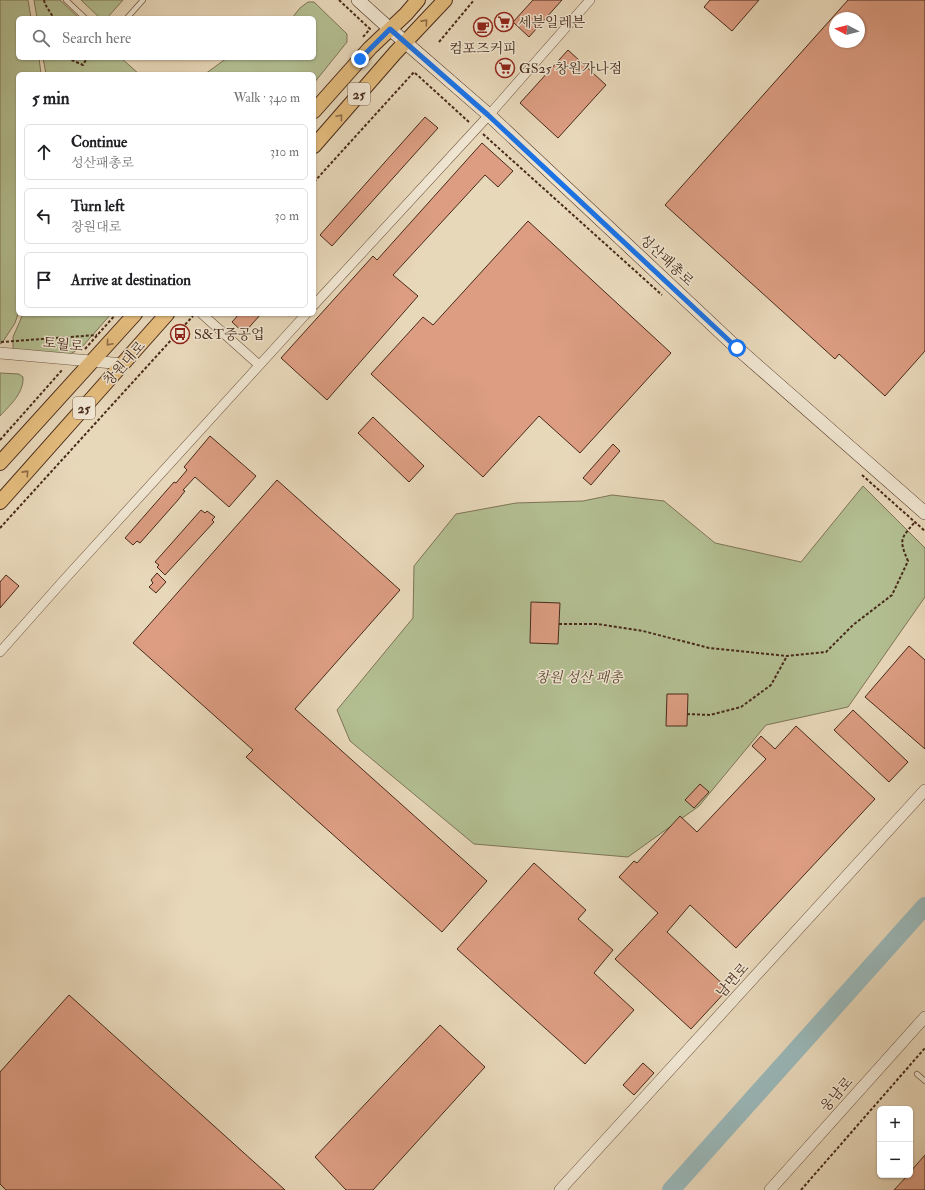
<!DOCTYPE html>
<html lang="en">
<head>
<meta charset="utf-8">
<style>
  :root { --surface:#fff; --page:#f6f6f6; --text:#202124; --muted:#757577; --line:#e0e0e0 }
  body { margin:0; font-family:"IM FELL Double Pica","Noto Serif KR",serif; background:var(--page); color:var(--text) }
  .controls { position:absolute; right:12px; bottom:12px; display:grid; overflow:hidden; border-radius:6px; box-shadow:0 1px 3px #0004 }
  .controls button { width:36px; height:36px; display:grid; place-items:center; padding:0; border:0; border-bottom:1px solid var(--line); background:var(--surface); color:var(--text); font:20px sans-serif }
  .compass { position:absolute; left:829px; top:12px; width:36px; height:36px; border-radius:50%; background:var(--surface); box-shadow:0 1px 3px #0004; rotate:277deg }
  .stop { position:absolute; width:12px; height:12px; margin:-9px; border:3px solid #1a73e8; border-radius:50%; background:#fff }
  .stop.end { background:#1a73e8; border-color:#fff; box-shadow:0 1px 4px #0008 }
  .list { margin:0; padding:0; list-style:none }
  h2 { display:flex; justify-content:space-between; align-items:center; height:52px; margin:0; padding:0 16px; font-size:17px }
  h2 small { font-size:13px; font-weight:400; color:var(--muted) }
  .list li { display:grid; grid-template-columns:26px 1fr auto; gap:12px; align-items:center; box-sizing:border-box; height:56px; margin:0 8px 8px; padding:0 8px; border:1px solid var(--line); border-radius:6px }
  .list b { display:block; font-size:15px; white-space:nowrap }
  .list p { margin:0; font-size:13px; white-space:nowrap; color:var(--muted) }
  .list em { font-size:13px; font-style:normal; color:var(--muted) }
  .icon { flex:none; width:22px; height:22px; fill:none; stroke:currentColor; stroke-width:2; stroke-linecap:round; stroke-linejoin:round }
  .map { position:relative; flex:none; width:925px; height:1190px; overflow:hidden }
  .search { position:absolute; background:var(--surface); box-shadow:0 1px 3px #0004; left:16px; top:16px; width:300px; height:44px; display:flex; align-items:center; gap:10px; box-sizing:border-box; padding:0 14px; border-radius:6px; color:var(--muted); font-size:15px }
  .panel { position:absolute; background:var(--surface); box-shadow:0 1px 3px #0004; left:16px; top:72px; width:300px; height:244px; border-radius:6px }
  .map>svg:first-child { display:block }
  .green { fill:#b3bf92; stroke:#7e7456 }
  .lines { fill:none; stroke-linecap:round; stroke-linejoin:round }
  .river { stroke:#9ab8b9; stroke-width:18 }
  .building { fill:#dc9d82; stroke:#482a1a; fill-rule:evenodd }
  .service-casing { stroke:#705642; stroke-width:6 }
  .minor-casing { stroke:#705642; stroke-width:10 }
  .tertiary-casing { stroke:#705642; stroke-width:12 }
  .secondary-casing { stroke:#482a1a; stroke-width:14 }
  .primary-casing { stroke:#482a1a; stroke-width:16 }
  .path { stroke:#482a1a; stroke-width:2; stroke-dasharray:3 2; stroke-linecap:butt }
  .service { stroke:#f0e6d2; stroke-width:4.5 }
  .minor { stroke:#f0e6d2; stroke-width:9 }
  .tertiary { stroke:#f0e6d2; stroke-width:11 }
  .secondary { stroke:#f0e6d2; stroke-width:13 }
  .primary { stroke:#e4bc7d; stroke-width:14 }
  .oneway { stroke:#8e6c47 }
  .route { stroke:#1a73e8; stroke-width:5 }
  .labels { text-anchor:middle; stroke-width:3; stroke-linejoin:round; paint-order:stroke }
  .shield { fill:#f0e6d2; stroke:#7a6251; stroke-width:1 }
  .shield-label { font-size:13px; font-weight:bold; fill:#482a1a }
  .poi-label { font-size:14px; fill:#482a1a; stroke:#f0e6d2; text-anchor:start }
  .street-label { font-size:14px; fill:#482a1a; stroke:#f0e6d2 }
  .park-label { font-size:14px; font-style:italic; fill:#5d4832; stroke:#f0e6d2 }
</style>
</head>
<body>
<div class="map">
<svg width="925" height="1190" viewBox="0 0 925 1190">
  <rect width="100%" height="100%" fill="#e8d8ba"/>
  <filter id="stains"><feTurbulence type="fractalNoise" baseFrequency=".005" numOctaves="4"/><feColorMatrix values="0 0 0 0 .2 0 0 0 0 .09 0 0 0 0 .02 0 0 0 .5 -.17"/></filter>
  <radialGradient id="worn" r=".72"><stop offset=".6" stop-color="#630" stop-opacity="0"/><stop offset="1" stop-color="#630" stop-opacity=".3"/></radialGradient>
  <path class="green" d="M0 0H28L31 18H18V58H39L41 74H18V314L15 323 2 343 0 344Z
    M34 0H60L79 18H37Z
    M81 0H123L107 18H100Z
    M308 2H314L347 34V42L314 83V74H205L227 58H314V18H292L300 8Z
    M43 58H121L139 74H46Z
    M23 314H111L82 347 69 355 24 354 13 348V337Z
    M0 373 19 374 23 377C24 393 10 405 0 416Z
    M863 486 925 548V597L848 707 766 725 699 806 628 857 474 844 350 741 337 710 413 618 414 566 456 514 516 503 583 501 612 495 664 501 715 543 801 562Z"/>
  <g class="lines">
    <path class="river" d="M671 1190 925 906"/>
  </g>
  <path class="building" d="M533 0H562L529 37 513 22Z
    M710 0H759L732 31 704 7Z
    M848 0H925V351L885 396 839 354 835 359 665 205ZM835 18H859V42H835Z
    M568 50 606 85 558 138 520 103Z
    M425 117 438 128 332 246 320 235Z
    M482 143 513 171 498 187 485 175 393 275 418 296 327 400 281 358 373 256 377 260Z
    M528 221 671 353 580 453 539 416 483 477 371 374 423 317 433 325Z
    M239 314H261L244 333 232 322Z
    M373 417 424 466 409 482 358 433Z
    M210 436 256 476 229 507 195 477 183 490 185 491 178 500 140 543 137 541 133 545 125 538 174 482 176 483 187 470 184 467Z
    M613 444 620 451 591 485 583 478Z
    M277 480 400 590 295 709 487 881 442 932 246 757 253 750 133 643Z
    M201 510 205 513 207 511 215 517 212 520 214 522 165 575 157 567 159 565 155 562Z
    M157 573 166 582 156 593 149 587 153 583 151 580Z
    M6 575 19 586 0 608V582Z
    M531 602 560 603 558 644 530 643Z
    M909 646 925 660V749L865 697Z
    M667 694H688L687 726H666Z
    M853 710 908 762 889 782 834 730Z
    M796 726 875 799 736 948 690 905 667 932 728 989 691 1029 615 959 658 913 619 877 634 861 637 863 680 816 697 832 766 759 752 746 761 736 775 749Z
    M700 784 709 792 694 808 685 800Z
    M534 863 586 910 578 919 613 950 594 973 634 1010 585 1064 457 949Z
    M69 995 285 1190H6L0 1184V1072Z
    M440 1025 485 1067 373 1190H346L315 1157Z
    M643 1063 654 1073 634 1095 623 1085Z
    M925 1155V1190H894L908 1175H910V1172Z"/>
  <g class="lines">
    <g class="service-casing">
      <path id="service" d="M66 0 85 18
        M127 18 143 0
        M917 1074 925 1081"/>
    </g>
    <g class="minor-casing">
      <path id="minor" d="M314 305 489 115 590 0
        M202 314 259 365
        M0 652 63 581 306 314"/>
    </g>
    <g class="tertiary-casing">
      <path id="tertiary" d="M0 353 124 364
        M560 1190 925 790
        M770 1190 925 1017"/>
    </g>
    <g class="secondary-casing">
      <path id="secondary" d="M358 0 390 29 489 115 737 348 925 513"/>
    </g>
    <g class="primary-casing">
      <path id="primary" d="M314 111 370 48 406 14 418 0
        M314 146 395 53 445 0
        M0 463 135 314
        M0 502 167 314"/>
    </g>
    <path class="path" d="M44 0 45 4 53 17
      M339 0 370 29 363 37
      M53 17H62L63 18
      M439 42 474 0
      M67 58 83 65 87 58
      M483 134 662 295
      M314 182 414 72 470 123
      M1 342 97 335
      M85 349 116 314
      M0 440 63 369
      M862 475 925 531
      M0 528 193 316
      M559 624H598L643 631 709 648 787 656 826 652 853 625 892 595 908 561C899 540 900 539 915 522
      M687 714 710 715 741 707 771 685 787 656
      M801 1190 925 1048"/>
    <use href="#service" class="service"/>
    <use href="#minor" class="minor"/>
    <use href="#tertiary" class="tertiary"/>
    <use href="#secondary" class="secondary"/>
    <use href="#primary" class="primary"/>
  </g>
  <defs><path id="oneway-chevron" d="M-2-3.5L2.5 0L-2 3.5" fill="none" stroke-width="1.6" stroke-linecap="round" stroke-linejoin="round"/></defs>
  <g class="oneway">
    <use href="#oneway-chevron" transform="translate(425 22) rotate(-48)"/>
    <use href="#oneway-chevron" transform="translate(340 117) rotate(-49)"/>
    <use href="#oneway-chevron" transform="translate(109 343) rotate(131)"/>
    <use href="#oneway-chevron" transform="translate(26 473) rotate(-48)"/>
  </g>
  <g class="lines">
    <path class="route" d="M360 59 390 29 488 115 737 348"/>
  </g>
  <defs>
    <g id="supermarket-ring" transform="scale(1)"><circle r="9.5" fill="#f0e6d2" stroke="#8f2418" stroke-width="1.5"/><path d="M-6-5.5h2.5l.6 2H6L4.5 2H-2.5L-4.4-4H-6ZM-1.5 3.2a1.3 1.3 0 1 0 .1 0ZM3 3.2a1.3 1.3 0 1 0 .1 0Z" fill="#8f2418"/></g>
    <g id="cafe-ring" transform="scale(1)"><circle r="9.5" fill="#f0e6d2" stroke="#8f2418" stroke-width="1.5"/><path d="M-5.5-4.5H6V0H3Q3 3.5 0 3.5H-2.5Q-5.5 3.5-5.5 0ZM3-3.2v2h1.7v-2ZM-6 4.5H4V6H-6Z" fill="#8f2418"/></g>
    <g id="bus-ring" transform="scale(1)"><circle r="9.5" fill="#f0e6d2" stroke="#8f2418" stroke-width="1.5"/><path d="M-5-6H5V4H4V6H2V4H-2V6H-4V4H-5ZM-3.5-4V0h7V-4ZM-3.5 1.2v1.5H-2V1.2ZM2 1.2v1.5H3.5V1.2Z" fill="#8f2418"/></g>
  </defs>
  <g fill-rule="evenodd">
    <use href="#supermarket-ring" x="504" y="22"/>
    <use href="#cafe-ring" x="483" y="27"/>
    <use href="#supermarket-ring" x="505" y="68"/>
    <use href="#bus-ring" x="180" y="334"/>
  </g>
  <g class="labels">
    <g class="shield">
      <rect x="348" y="83" width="22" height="22" rx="3"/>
      <rect x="73" y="397" width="22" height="22" rx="3"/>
    </g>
    <g class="shield-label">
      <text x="359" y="99">25</text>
      <text x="84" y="413">25</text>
    </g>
    <g class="poi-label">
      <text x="518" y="27">세븐일레븐</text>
      <text x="483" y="53" text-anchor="middle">컴포즈커피</text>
      <text x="519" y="73">GS25 창원가나점</text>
      <text x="194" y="339">S&amp;T중공업</text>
    </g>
    <g class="street-label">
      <text transform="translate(667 260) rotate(43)" y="5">성산패총로</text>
      <text transform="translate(63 344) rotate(6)" y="5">토월로</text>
      <text transform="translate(124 363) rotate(-48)" y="5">창원대로</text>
      <text transform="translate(732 980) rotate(-48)" y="5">남면로</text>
      <text transform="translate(836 1094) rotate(-48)" y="5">웅남로</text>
    </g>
    <g class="park-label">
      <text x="579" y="682">창원 성산 패총</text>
    </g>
  </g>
  <rect width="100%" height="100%" filter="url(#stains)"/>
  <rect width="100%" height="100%" fill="url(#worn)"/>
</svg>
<div class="controls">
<button>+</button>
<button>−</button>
</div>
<svg class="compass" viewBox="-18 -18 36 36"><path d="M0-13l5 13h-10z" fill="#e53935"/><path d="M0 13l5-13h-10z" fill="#757577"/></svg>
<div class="stop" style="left:737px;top:348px"></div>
<div class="stop end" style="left:360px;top:59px"></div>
<div class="search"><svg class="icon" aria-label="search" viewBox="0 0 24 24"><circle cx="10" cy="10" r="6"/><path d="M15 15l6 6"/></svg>Search here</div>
<section class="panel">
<h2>5 min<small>Walk · 340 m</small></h2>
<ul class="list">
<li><svg class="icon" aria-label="ahead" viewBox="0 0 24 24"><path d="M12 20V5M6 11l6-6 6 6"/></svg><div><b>Continue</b><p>성산패총로</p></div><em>310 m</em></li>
<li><svg class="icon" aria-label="left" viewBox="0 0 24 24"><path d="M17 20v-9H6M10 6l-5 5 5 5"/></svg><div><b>Turn left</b><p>창원대로</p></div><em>30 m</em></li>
<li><svg class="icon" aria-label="arrive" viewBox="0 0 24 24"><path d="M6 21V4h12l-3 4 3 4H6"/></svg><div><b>Arrive at destination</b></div></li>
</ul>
</section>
</div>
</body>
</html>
